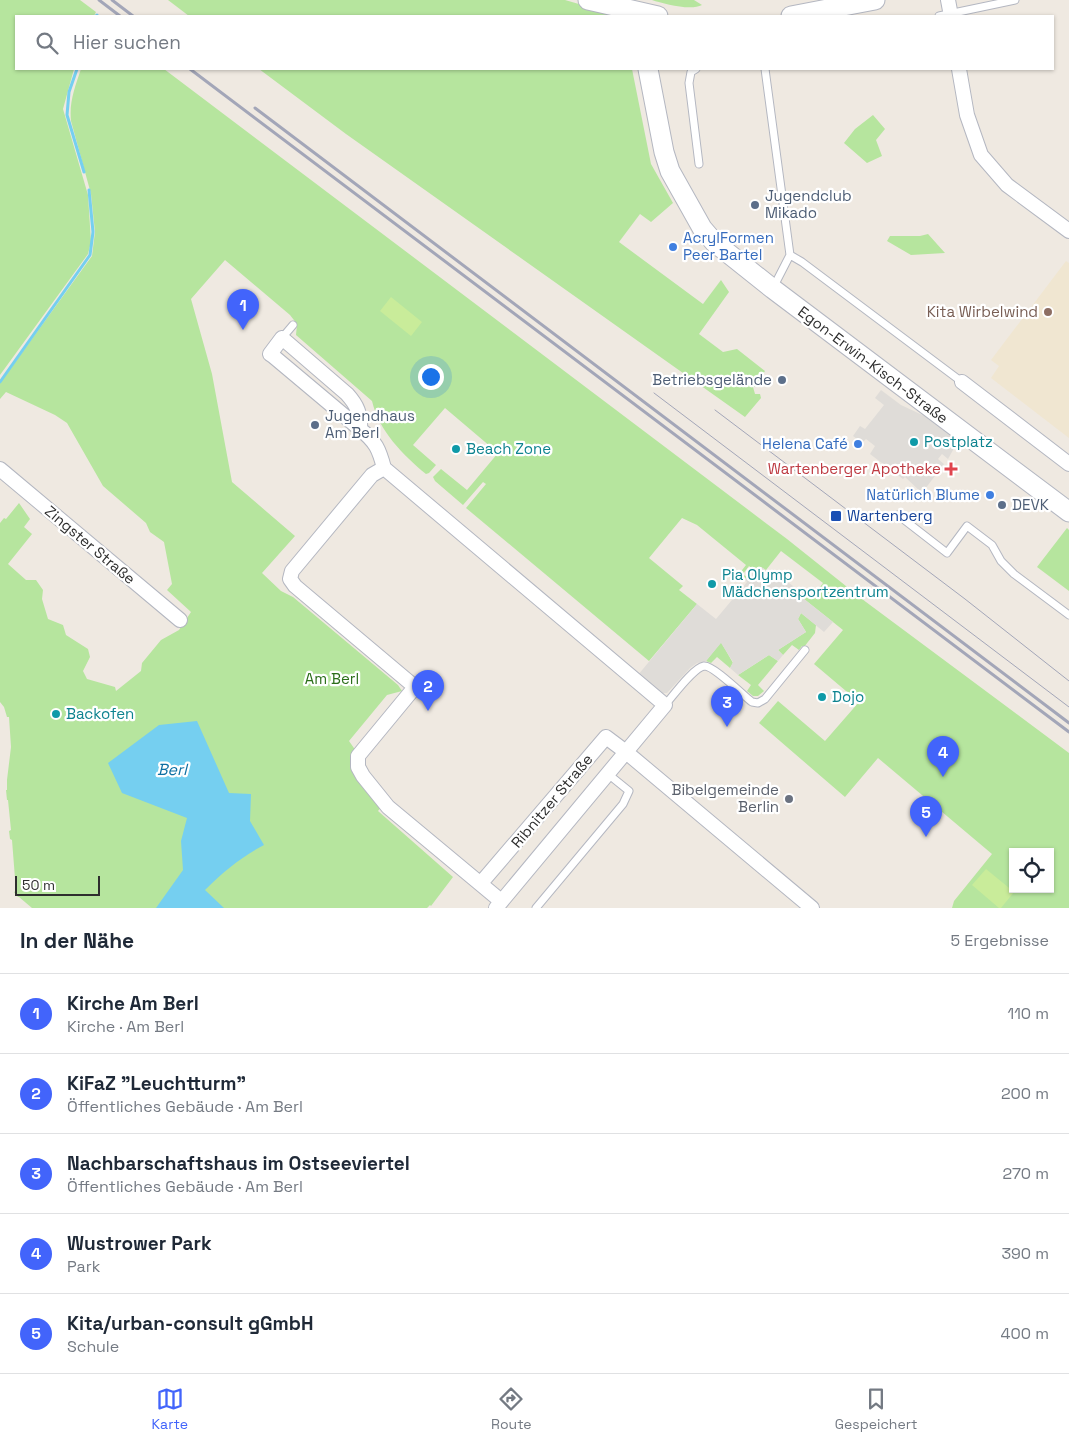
<!DOCTYPE html>
<html lang="de">
<head>
<meta charset="utf-8">
<style>
  :root { --surface:#fff; --page:#f6f6f7; --text:#1f2937; --muted:#747a83; --line:#e0e1e3; --accent:#4264fb }
  body { margin:0; font-family:"Space Grotesk",sans-serif; background:var(--page); color:var(--text) }
  .controls { position:absolute; right:15px; bottom:15px; display:grid; overflow:hidden; border-radius:0px; box-shadow:0 1px 4px #0004 }
  .controls button { width:45px; height:45px; display:grid; place-items:center; padding:0; border:0; border-bottom:1px solid var(--line); background:var(--surface); color:var(--text); font:25px sans-serif }
  .scale { position:absolute; left:15px; bottom:12px; width:85px; box-sizing:border-box; padding-left:5px; border:2px solid #2e2e2e; border-top:0; font-size:14px; line-height:18px; white-space:nowrap; color:#2e2e2e; -webkit-text-stroke:4px #fff; paint-order:stroke }
  .you { position:absolute; left:430px; top:376px; width:18px; height:18px; margin:-12px; border:4px solid #fff; border-radius:50%; background:#1a73e8; box-shadow:0 0 0 8px #1a73e833 }
  .badge { display:grid; place-items:center; width:32px; height:32px; border-radius:50%; background:var(--accent); color:#fff; font-size:16px; font-weight:700 }
  .pin { position:absolute; translate:-50% -41px; filter:drop-shadow(0 1px 2px #0008) }
  .pin::after { content:''; position:absolute; top:26px; width:18px; height:15px; background:inherit; clip-path:polygon(0 0,100% 0,50% 100%) }
  .list { margin:0; padding:0; list-style:none }
  h2 { display:flex; justify-content:space-between; align-items:center; height:65px; margin:0; padding:0 20px; font-size:21px }
  h2 small { font-size:16px; font-weight:400; color:var(--muted) }
  .list li { display:grid; grid-template-columns:32px 1fr auto; gap:15px; align-items:center; box-sizing:border-box; height:80px; padding:0 20px; border-top:1px solid var(--line) }
  .list b { display:block; font-size:19px; white-space:nowrap }
  .list p { margin:0; font-size:16px; white-space:nowrap; color:var(--muted) }
  .list em { font-size:16px; font-style:normal; color:var(--muted) }
  .icon { flex:none; width:28px; height:28px; fill:none; stroke:currentColor; stroke-width:2; stroke-linecap:round; stroke-linejoin:round }
  .map { position:relative; flex:none; width:1069px; height:908px; overflow:hidden }
  .search { position:absolute; background:var(--surface); box-shadow:0 1px 4px #0004; left:15px; right:15px; top:15px; height:55px; display:flex; align-items:center; gap:12px; box-sizing:border-box; padding:0 18px; border-radius:0px; color:var(--muted); font-size:19px }
  .sheet { height:465px; background:var(--surface) }
  nav { display:flex; justify-content:space-around; align-items:center; box-sizing:border-box; height:70px; border-top:1px solid var(--line); background:var(--surface); font-size:14px; color:var(--muted) }
  nav a { display:grid; justify-items:center; gap:2px }
  nav .on { color:var(--accent) }
  .map>svg:first-child { display:block }
  .education { fill:#f0e6d1 }
  .green { fill:#b6e59e; fill-rule:evenodd }
  .pitch { fill:#c9ec9a }
  .plaza { fill:#dfdcd8 }
  .water { fill:#75cff0 }
  .lines { fill:none; stroke-linecap:round; stroke-linejoin:round }
  .stream { stroke:#75cff0; stroke-width:3 }
  .lane-casing { stroke:#b4b7c1; stroke-width:9 }
  .street-casing { stroke:#b4b7c1; stroke-width:16 }
  .secondary-casing { stroke:#b4b7c1; stroke-width:21 }
  .lane { stroke:#fff; stroke-width:7 }
  .street { stroke:#fff; stroke-width:14 }
  .secondary { stroke:#fff; stroke-width:19 }
  .tram { stroke:#a3a6b8; stroke-width:1 }
  .rail { stroke:#a3a6b8; stroke-width:3 }
  .service-dot { fill:#5c6f8a; stroke:#fff; stroke-width:2 }
  .shop-dot { fill:#3f7fe0; stroke:#fff; stroke-width:2 }
  .education-dot { fill:#8d6e63; stroke:#fff; stroke-width:2 }
  .culture-dot { fill:#0f9aa8; stroke:#fff; stroke-width:2 }
  .health-dot { fill:#e0444e; stroke:#fff; stroke-width:2 }
  .transit-dot { fill:#1a4fb4; stroke:#fff; stroke-width:2 }
  .worship-dot { fill:#6b7280; stroke:#fff; stroke-width:2 }
  .labels { text-anchor:middle; stroke-width:4.5; stroke-linejoin:round; paint-order:stroke }
  .service-label { font-size:15px; fill:#4e5e75; stroke:#fff; text-anchor:start }
  .shop-label { font-size:15px; fill:#366cbe; stroke:#fff; text-anchor:end }
  .education-label { font-size:15px; fill:#785e54; stroke:#fff; text-anchor:end }
  .street-label { font-size:15px; fill:#2e2e2e; stroke:#fff }
  .culture-label { font-size:15px; fill:#0d838f; stroke:#fff; text-anchor:start }
  .health-label { font-size:15px; fill:#be3a42; stroke:#fff; text-anchor:end }
  .transit-label { font-size:15px; fill:#164399; stroke:#fff; text-anchor:start }
  .park-label { font-size:15px; fill:#2c6e1b; stroke:#fff }
  .worship-label { font-size:15px; fill:#5b616d; stroke:#fff; text-anchor:end }
  .water-label { font-size:16px; font-style:italic; fill:#0d6fa3; stroke:#fff }
</style>
</head>
<body>
<div class="map">
<svg width="1069" height="908" viewBox="0 0 1069 908">
  <rect width="100%" height="100%" fill="#efe9e1"/>
  <path class="education" d="M1066 261 1069 263V438L991 378 999 366 991 360Z"/>
  <path class="green" d="M0 0H80L96 12 94 16H16V69H74L63 109 88 195 91 242 88 254 0 375Z
    M168 0H565L610 13 611 16H189Z
    M652 0H694L702 5C691 11 664 4 652 0Z
    M81 69H164L787 539 866 602 1069 753V908H952L954 901 992 854 878 758 845 797 759 723 778 701 825 741 859 702 814 664 843 630 799 595 801 592 814 595 823 583 781 551 766 570 761 567 753 569 749 566 743 574 747 577 745 579 739 574 746 565 697 525 682 518 649 558 683 586 679 590 697 604 649 661 466 508 486 484 483 482 463 505 435 481 433 477 441 469 467 490 498 453 445 408 413 445 436 465 429 473 426 474C403 455 379 431 372 401L296 335 297 324 290 315 225 260 191 299 212 374 232 482 295 536 262 573 281 591 293 597 398 685 402 691 387 695 349 741 356 751 382 806 378 811 453 877 431 906 430 905 427 908H32L19 897H18L14 892 16 891 12 840 10 839 9 831 11 830 8 800H7L6 790H7V780L11 747 9 717H7L4 707 0 702V523L4 518 6 519 19 503 30 519 24 527 32 534 8 564 26 580H36L43 590 42 599 48 619 63 625 66 635 88 649 90 657 83 671 87 679 115 687 116 691 141 671 142 663 161 640 179 630 191 612 167 590 172 584 164 542 150 532 146 523 103 486 67 423 55 415 6 392 0 399V383L92 256 95 232 91 194 71 121C69 102 75 87 81 69ZM1013 852H1050V889H1013Z
    M259 69H632L651 164 673 203 651 222 640 214 619 242 703 304 721 280 729 292 699 334 723 352 737 349 765 371 758 382 759 385 753 387 755 394H760L761 398 745 417 346 134Z
    M873 115 885 129 876 140 882 156 867 163 844 143 855 129Z
    M928 234 945 253 911 255 887 241 890 236H920Z
    M1067 528 1069 530V591L1037 567Z
    M801 613 816 625 815 633 804 647 802 646 799 650 792 645 783 655 778 650 806 632 798 619Z
    M721 642 733 663 730 668 717 657 711 663 706 661Z
    M769 655 778 661 758 685 764 691 758 696H753L747 691 751 685 738 675Z"/>
  <path class="pitch" d="M391 297 422 322 411 336 380 311Z
    M986 869 1014 892 1001 908H999L972 885Z"/>
  <path class="plaza" d="M881 390 901 405 931 419 958 441 948 459 942 454 938 459 944 464 922 493 905 477 903 479 870 454 875 446 866 439 862 443 853 436 860 426 865 429 884 405 875 398Z
    M761 567 776 577 781 570 788 575 785 580 801 592 799 595 833 622 824 632 801 613 798 619 806 632 778 650 783 655 778 661 769 655 738 675 730 668 733 662 721 643 706 661 697 663 690 668 667 693H661L638 675 697 604 716 619 747 582 745 579 753 569Z"/>
  <path class="water" d="M197 721 229 793 251 794 250 821 264 845C241 857 224 871 205 890L224 908H156L183 870 181 841 187 818 122 793 108 763 159 725Z"/>
  <g class="lines">
    <path class="stream" d="M96 16 97 15
      M77 69 69 92 67 115 84 172
      M0 382 90 255 93 232 89 190"/>
    <g class="lane-casing">
      <path id="lane" d="M939 16 1015 0
        M696 69 691 72 689 83 699 164
        M765 69 790 255 773 288
        M790 255 802 262 962 382
        M282 338 293 325
        M898 515 947 553 967 526 992 545 1001 561 1014 574 1069 615
        M665 705C673 696 693 668 704 666 713 665 743 695 752 702L758 703 765 699 805 650
        M536 908 623 804 629 791 608 774"/>
    </g>
    <g class="street-casing">
      <path id="street" d="M948 0 951 16
        M959 69 967 115 981 155 1007 185 1069 231
        M962 382 1069 464
        M360 429C361 414 357 405 347 394L282 338 270 354 273 356 360 429C376 442 379 449 384 468L665 705 496 908
        M384 468 372 475 292 571 290 579 295 586 415 687 358 756V767L363 776 388 807 501 901
        M0 469 180 620
        M481 883 606 737 626 752 812 908"/>
    </g>
    <g class="secondary-casing">
      <path id="secondary" d="M588 0 658 16
        M791 16 875 0
        M648 69 664 152 670 171 702 228 714 242 773 289 1069 512"/>
    </g>
    <use href="#lane" class="lane"/>
    <use href="#street" class="street"/>
    <use href="#secondary" class="secondary"/>
    <path class="tram" d="M654 393 1069 707
      M715 410 965 599 1069 681"/>
    <path class="rail" d="M99 0 120 16
      M112 0 133 16
      M190 69 1069 732
      M255 108 1069 723"/>
  </g>
  <g class="service-dot">
    <circle cx="755" cy="205" r="5"/>
    <circle cx="782" cy="380" r="5"/>
    <circle cx="315" cy="425" r="5"/>
    <circle cx="1002" cy="505" r="5"/>
  </g>
  <g class="shop-dot">
    <circle cx="673" cy="247" r="5"/>
    <circle cx="858" cy="444" r="5"/>
    <circle cx="990" cy="495" r="5"/>
  </g>
  <circle class="education-dot" cx="1048" cy="312" r="5"/>
  <g class="culture-dot">
    <circle cx="914" cy="442" r="5"/>
    <circle cx="456" cy="449" r="5"/>
    <circle cx="712" cy="584" r="5"/>
    <circle cx="822" cy="697" r="5"/>
    <circle cx="56" cy="714" r="5"/>
  </g>
  <path class="health-dot" d="M948.5 461.5h5v5h5v5h-5v5h-5v-5h-5v-5h5z"/>
  <rect class="transit-dot" x="830" y="510" width="12" height="12" rx="2.5"/>
  <circle class="worship-dot" cx="789" cy="799" r="5"/>
  <g class="labels">
    <g class="service-label">
      <text x="765" y="201">Jugendclub<tspan x="765" dy="17">Mikado</tspan></text>
      <text x="772" y="385" text-anchor="end">Betriebsgelände</text>
      <text x="325" y="421">Jugendhaus<tspan x="325" dy="17">Am Berl</tspan></text>
      <text x="1012" y="510">DEVK</text>
    </g>
    <g class="shop-label">
      <text x="683" y="243" text-anchor="start">AcrylFormen<tspan x="683" dy="17">Peer Bartel</tspan></text>
      <text x="848" y="449">Helena Café</text>
      <text x="980" y="500">Natürlich Blume</text>
    </g>
    <g class="education-label">
      <text x="1038" y="317">Kita Wirbelwind</text>
    </g>
    <g class="street-label">
      <text transform="translate(873 365) rotate(37)" y="5">Egon-Erwin-Kisch-Straße</text>
      <text transform="translate(90 545) rotate(40)" y="5">Zingster Straße</text>
      <text transform="translate(552 801) rotate(-50)" y="5">Ribnitzer Straße</text>
    </g>
    <g class="culture-label">
      <text x="924" y="447">Postplatz</text>
      <text x="466" y="454">Beach Zone</text>
      <text x="722" y="580">Pia Olymp<tspan x="722" dy="17">Mädchensportzentrum</tspan></text>
      <text x="832" y="702">Dojo</text>
      <text x="66" y="719">Backofen</text>
    </g>
    <g class="health-label">
      <text x="941" y="474">Wartenberger Apotheke</text>
    </g>
    <g class="transit-label">
      <text x="847" y="521">Wartenberg</text>
    </g>
    <g class="park-label">
      <text x="332" y="684">Am Berl</text>
    </g>
    <g class="worship-label">
      <text x="779" y="795">Bibelgemeinde<tspan x="779" dy="17">Berlin</tspan></text>
    </g>
    <g class="water-label">
      <text x="172" y="775">Berl</text>
    </g>
  </g>
</svg>
<div class="controls">
<button><svg class="icon" aria-label="locate" viewBox="0 0 24 24"><circle cx="12" cy="12" r="6"/><path d="M12 2v4M12 18v4M2 12h4M18 12h4"/></svg></button>
</div>
<div class="scale">50 m</div>
<div class="you"></div>
<div class="pin badge" style="left:243px;top:330px">1</div>
<div class="pin badge" style="left:428px;top:711px">2</div>
<div class="pin badge" style="left:727px;top:727px">3</div>
<div class="pin badge" style="left:943px;top:777px">4</div>
<div class="pin badge" style="left:926px;top:837px">5</div>
<div class="search"><svg class="icon" aria-label="search" viewBox="0 0 24 24"><circle cx="10" cy="10" r="6"/><path d="M15 15l6 6"/></svg>Hier suchen</div>
</div>
<section class="sheet">
<h2>In der Nähe<small>5 Ergebnisse</small></h2>
<ul class="list">
<li><span class="badge">1</span><div><b>Kirche Am Berl</b><p>Kirche · Am Berl</p></div><em>110 m</em></li>
<li><span class="badge">2</span><div><b>KiFaZ &quot;Leuchtturm&quot;</b><p>Öffentliches Gebäude · Am Berl</p></div><em>200 m</em></li>
<li><span class="badge">3</span><div><b>Nachbarschaftshaus im Ostseeviertel</b><p>Öffentliches Gebäude · Am Berl</p></div><em>270 m</em></li>
<li><span class="badge">4</span><div><b>Wustrower Park</b><p>Park</p></div><em>390 m</em></li>
<li><span class="badge">5</span><div><b>Kita/urban-consult gGmbH</b><p>Schule</p></div><em>400 m</em></li>
</ul>
</section>
<nav>
<a class="on"><svg class="icon" aria-label="map" viewBox="0 0 24 24"><path d="M3 6l6-2 6 2 6-2v14l-6 2-6-2-6 2zM9 4v14M15 6v14"/></svg>Karte</a>
<a><svg class="icon" aria-label="directions" viewBox="0 0 24 24"><path d="M12 3l9 9-9 9-9-9zM9 14v-3h6M13 9l2 2-2 2"/></svg>Route</a>
<a><svg class="icon" aria-label="saved" viewBox="0 0 24 24"><path d="M7 4h10v16l-5-4-5 4z"/></svg>Gespeichert</a>
</nav>
</body>
</html>
